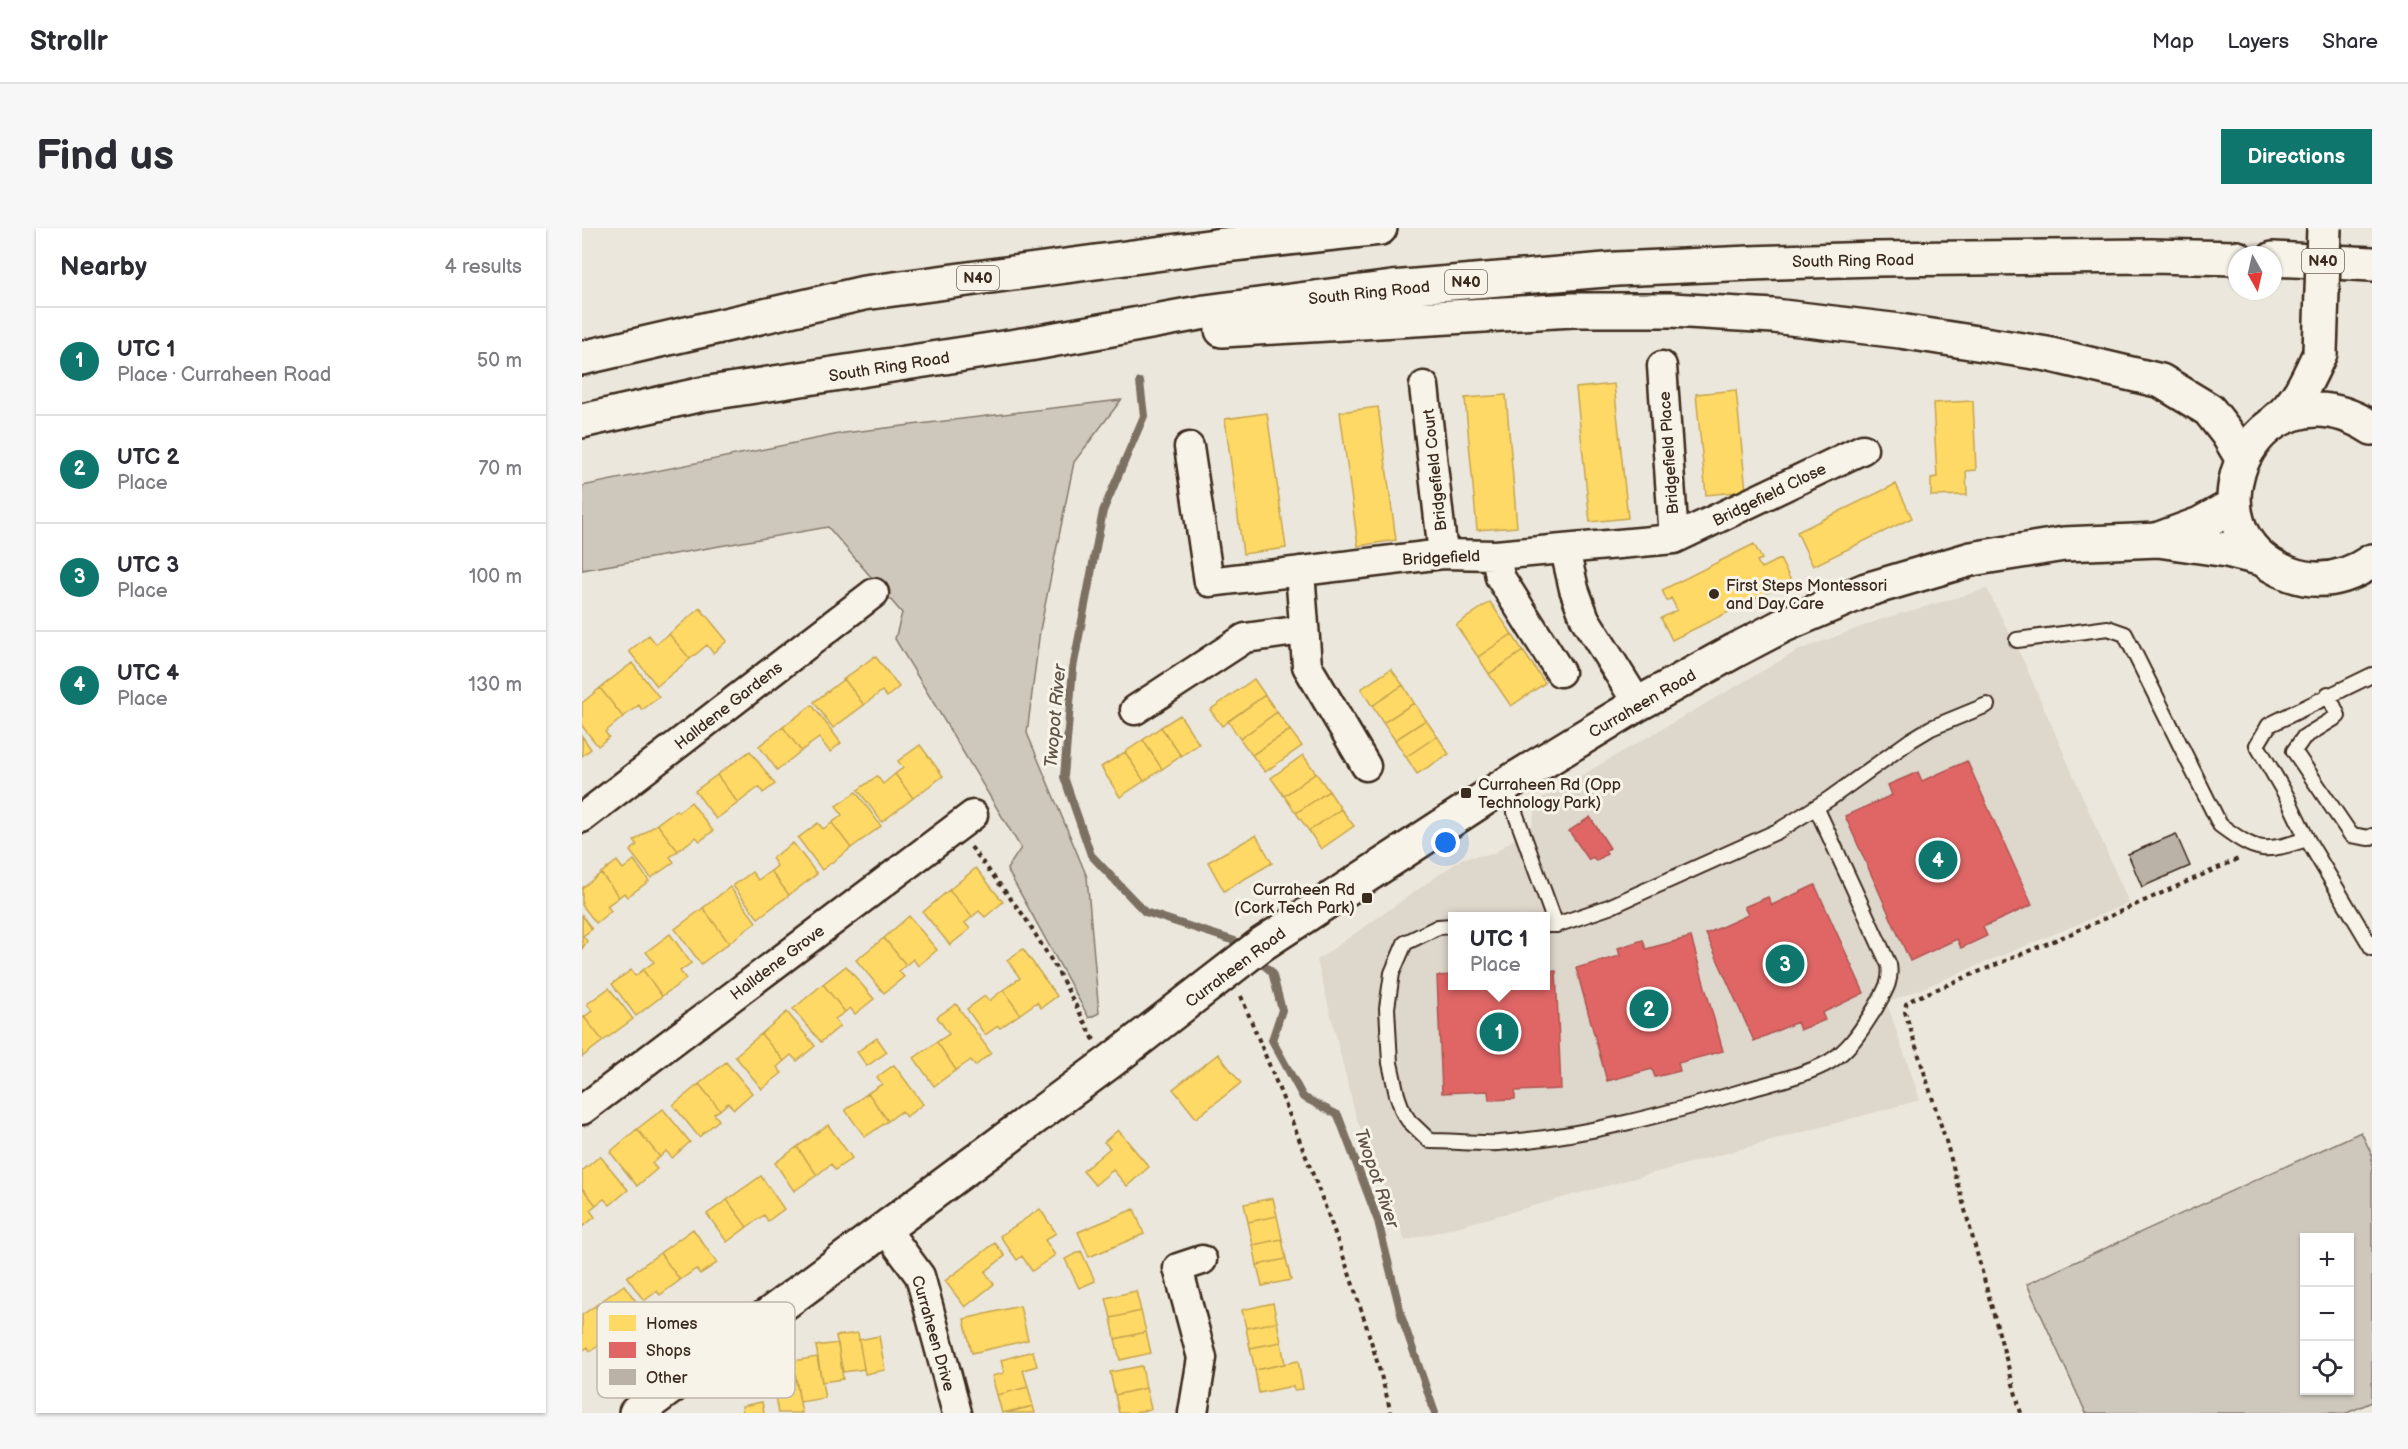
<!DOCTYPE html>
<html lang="en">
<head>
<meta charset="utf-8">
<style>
  :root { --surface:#fff; --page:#f7f7f7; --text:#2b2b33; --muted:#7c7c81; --line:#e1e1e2; --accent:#0f766e }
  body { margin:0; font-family:"Balsamiq Sans",sans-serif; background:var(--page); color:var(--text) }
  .controls { position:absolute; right:18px; bottom:18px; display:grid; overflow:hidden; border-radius:0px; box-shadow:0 2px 4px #0004 }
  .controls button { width:54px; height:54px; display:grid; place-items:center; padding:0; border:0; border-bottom:2px solid var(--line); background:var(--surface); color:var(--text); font:30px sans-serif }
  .compass { position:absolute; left:1646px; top:18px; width:54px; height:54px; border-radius:50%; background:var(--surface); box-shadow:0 2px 4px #0004; rotate:172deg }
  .you { position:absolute; left:864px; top:615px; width:21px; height:21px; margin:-15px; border:4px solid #fff; border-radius:50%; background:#1a73e8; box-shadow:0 0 0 9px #1a73e833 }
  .badge { display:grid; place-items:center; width:39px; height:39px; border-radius:50%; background:var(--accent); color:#fff; font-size:20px; font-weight:700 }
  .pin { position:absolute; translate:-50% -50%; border:3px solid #fff; box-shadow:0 2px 6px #0006 }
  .popup { position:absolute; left:866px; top:684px; width:102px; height:78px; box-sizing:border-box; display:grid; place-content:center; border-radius:0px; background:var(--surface); filter:drop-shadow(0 2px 4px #0005); font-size:20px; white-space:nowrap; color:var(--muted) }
  .popup b { font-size:22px; color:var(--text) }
  .popup::after { content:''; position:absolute; left:50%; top:100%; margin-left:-12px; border:12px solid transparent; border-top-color:var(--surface) }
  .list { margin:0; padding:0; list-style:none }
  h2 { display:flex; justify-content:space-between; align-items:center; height:78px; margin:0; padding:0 24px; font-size:26px }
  h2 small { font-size:20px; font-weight:400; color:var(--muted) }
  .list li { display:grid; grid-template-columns:39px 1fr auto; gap:18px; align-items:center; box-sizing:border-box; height:108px; padding:0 24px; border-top:2px solid var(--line) }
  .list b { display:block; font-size:22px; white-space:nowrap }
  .list p { margin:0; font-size:20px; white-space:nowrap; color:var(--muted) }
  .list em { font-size:20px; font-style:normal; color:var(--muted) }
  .icon { flex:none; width:33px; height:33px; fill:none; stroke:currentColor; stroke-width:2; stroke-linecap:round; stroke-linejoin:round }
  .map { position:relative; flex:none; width:1790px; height:1185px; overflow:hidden; border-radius:0px }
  header { display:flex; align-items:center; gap:36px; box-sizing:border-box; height:84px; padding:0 30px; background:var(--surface); border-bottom:2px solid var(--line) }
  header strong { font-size:28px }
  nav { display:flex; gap:33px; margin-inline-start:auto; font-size:21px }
  .intro { display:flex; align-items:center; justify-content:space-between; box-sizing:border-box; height:144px; padding:0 36px }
  h1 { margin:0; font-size:42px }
  .button { padding:15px 27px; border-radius:0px; background:var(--accent); color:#fff; font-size:21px; font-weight:700 }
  main { display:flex; gap:36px; padding:0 36px }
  aside { flex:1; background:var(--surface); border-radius:0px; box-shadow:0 2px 4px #0004 }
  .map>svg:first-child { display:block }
  .built { fill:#ddd7cc; fill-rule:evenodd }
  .green { fill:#cec8bc; stroke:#84796d; stroke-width:1.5; fill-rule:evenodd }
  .homes { fill:#ffd966; stroke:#c4a450; stroke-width:1.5 }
  .shops { fill:#e06666; stroke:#ae5450; stroke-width:1.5 }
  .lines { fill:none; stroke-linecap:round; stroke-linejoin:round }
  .stream { stroke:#7c7064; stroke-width:8 }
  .building { fill:#bab2a7; stroke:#3b2a1e; stroke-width:1.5 }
  .service-casing { stroke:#3b2a1e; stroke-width:18 }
  .minor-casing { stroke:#3b2a1e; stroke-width:33 }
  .tertiary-casing { stroke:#3b2a1e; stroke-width:38 }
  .trunk-casing { stroke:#3b2a1e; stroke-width:38 }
  .path { stroke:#3b2a1e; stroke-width:4; stroke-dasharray:4.5 4.5; stroke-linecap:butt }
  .service { stroke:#f7f3e8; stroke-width:14 }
  .minor { stroke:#f7f3e8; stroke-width:28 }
  .tertiary { stroke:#f7f3e8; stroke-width:33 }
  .trunk { stroke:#f7f3e8; stroke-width:33 }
  .tertiary-bridge-casing { stroke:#3b2a1e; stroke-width:38; stroke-linecap:butt }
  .tertiary-bridge { stroke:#f7f3e8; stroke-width:33 }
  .poi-dot { fill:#3b2a1e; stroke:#f7f3e8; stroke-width:2 }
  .labels { text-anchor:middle; stroke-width:6; stroke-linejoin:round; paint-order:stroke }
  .shield { fill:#f7f3e8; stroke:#73665b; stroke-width:1.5 }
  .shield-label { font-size:15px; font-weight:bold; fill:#3b2a1e }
  .street-label { font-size:16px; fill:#3b2a1e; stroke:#f7f3e8 }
  .poi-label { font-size:16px; fill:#3b2a1e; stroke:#f7f3e8; text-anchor:start }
  .water-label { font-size:18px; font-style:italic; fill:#615347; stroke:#f7f3e8 }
  .key { fill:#f7f3e8; stroke:#bfb7ab; stroke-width:1.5 }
  .key-label { font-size:16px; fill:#3b2a1e }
</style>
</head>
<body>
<header>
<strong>Strollr</strong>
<nav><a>Map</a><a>Layers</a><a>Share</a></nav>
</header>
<div class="intro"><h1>Find us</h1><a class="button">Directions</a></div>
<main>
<aside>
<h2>Nearby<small>4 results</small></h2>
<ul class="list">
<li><span class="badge">1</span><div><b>UTC 1</b><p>Place · Curraheen Road</p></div><em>50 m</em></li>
<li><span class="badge">2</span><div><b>UTC 2</b><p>Place</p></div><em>70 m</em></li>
<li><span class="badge">3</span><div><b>UTC 3</b><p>Place</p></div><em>100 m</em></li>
<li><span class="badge">4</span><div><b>UTC 4</b><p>Place</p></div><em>130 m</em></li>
</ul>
</aside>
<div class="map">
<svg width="1790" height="1185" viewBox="0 0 1790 1185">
  <rect width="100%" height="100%" fill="#ece7dc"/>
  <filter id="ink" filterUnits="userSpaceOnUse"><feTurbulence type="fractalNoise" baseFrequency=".0167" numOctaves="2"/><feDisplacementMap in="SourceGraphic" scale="12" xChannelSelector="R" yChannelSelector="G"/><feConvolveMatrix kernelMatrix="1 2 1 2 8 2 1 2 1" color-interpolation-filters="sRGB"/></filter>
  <g filter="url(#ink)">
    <path class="built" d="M1405 361 1442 434 1547 675 1305 775 1338 872 823 1013 774 889 735 732 881 630 911 626 950 598 955 573 1215 423 1300 391ZM870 688H964V758H870Z"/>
    <path class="green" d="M539 172 492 234 458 402 445 505 505 649 517 785 507 790 425 641 439 620 313 411 320 385 246 299 0 342V258L262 205Z
      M1779 904 1790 927V1174L1765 1185H1504L1445 1056ZM1722 1010H1768V1162H1722Z"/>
    <path class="homes" d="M1032 156 1046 290 1008 294 994 160Z
      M1154 162 1164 263 1124 267 1114 166Z
      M924 167 935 299 895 302 883 170Z
      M1391 173 1394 242 1384 243 1385 267 1349 268V250L1355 249 1351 175Z
      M796 179 814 312 776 318 758 184Z
      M685 185 704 320 661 326 643 191Z
      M1314 256 1330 290 1231 338 1215 304Z
      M1172 316 1180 331 1175 333 1179 340 1198 331 1209 353 1090 412 1079 390 1095 382 1089 370 1085 373 1080 362Z
      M908 374 930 406 896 429 874 397Z
      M118 380 145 413 131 425 125 417 108 431 87 406Z
      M87 406 108 431 75 458 47 423 67 407 74 416Z
      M930 406 941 423 907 446 896 429Z
      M941 423 963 455 929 478 907 446Z
      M293 428 317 459 305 469 300 463 282 477 262 451Z
      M50 435 77 469 60 482 57 477 41 489 18 460Z
      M809 441 821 457 790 478 779 461Z
      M262 451 282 477 251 500 232 474Z
      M672 451 683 467 640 498 628 482Z
      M821 457 832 475 801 495 790 478Z
      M18 460 41 489 23 504 27 509 16 518 0 498V475Z
      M683 467 695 484 658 511 646 493Z
      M832 475 844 492 813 512 801 495Z
      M230 477 259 515 248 524 237 510 219 523 201 499Z
      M695 484 708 502 670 527 658 511Z
      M598 487 617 516 599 528 579 499Z
      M844 492 855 508 824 529 813 512Z
      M201 499 219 523 195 542 177 518Z
      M579 499 599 528 580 541 561 512Z
      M708 502 720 518 683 544 670 527Z
      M0 508 9 521 0 528Z
      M855 508 867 526 835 546 824 529Z
      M561 512 580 541 562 553 543 524Z
      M338 517 361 548 331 570 313 546 321 540 316 533Z
      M168 523 193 556 181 565 177 559 156 575 135 547Z
      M543 524 562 553 538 569 519 539Z
      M721 527 734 545 702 568 689 550Z
      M734 545 747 563 714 585 702 568Z
      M313 546 331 570 300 594 276 562 295 548 301 556Z
      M135 547 156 575 134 591 113 563Z
      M747 563 759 581 727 603 714 585Z
      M274 564 299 598 269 620 250 595 260 587 254 578Z
      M109 574 131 603 118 613 114 609 96 623 75 596 94 582 96 584Z
      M759 581 772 598 739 621 727 603Z
      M236 595 241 601 250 595 269 620 240 642 216 610Z
      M75 596 96 623 88 629 92 634 69 650 48 623 55 617 52 613Z
      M674 607 690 635 642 663 626 634Z
      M211 615 235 646 207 667 189 643 195 638 190 630Z
      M52 632 67 653 45 669 42 665 37 669 19 645 35 633 41 641Z
      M394 640 421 674 403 689 397 683 390 689 367 662Z
      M189 643 207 667 176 690 151 658 170 644 176 652Z
      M19 645 37 669 25 678 29 683 14 695 0 677V660Z
      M148 659 174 694 147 715 121 680Z
      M367 662 390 689 383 695 388 701 368 717 341 684Z
      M121 680 147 715 119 736 93 701Z
      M0 687 10 701 1 708 5 713 0 721Z
      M327 688 355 722 336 738 331 731 324 737 302 710Z
      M88 706 109 735 98 743 104 751 80 768 61 742 72 734 64 724Z
      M302 710 324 737 317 743 322 749 302 765 274 732Z
      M441 721 475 768 459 780 455 774 438 786 421 762 438 750 425 732Z
      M264 738 292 771 273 786 268 780 263 784 241 756Z
      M49 742 53 748 61 742 80 768 54 788 30 756Z
      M241 756 263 784 253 791 258 798 239 814 211 781Z
      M27 760 51 791 21 813 2 789 10 783 5 776Z
      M421 762 438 786 418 800 416 798 403 807 385 781 403 768 407 773Z
      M374 776 409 825 393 838 389 832 374 842 355 814 367 806 355 789Z
      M205 784 233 818 215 833 209 827 202 833 179 806Z
      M2 789 21 813 0 829V790Z
      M179 806 202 833 195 839 200 845 180 861 153 828Z
      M295 810 305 824 285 838 275 824Z
      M355 814 374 842 352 858 332 830Z
      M636 826 659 855 614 890 591 861Z
      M144 834 170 865 152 881 146 875 138 882 117 856Z
      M312 837 341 876 324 889 320 883 306 893 286 865 300 856 295 849Z
      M117 856 138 882 132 886 137 892 117 909 91 877Z
      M286 865 306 893 283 909 263 882Z
      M81 881 108 914 90 930 84 923 78 929 55 901Z
      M246 897 270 930 253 942 249 936 235 947 215 919Z
      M55 901 78 929 70 935 75 941 55 958 28 924Z
      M536 902 567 939 545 958 531 942 513 957 501 943 528 920 522 914Z
      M215 919 235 947 212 963 193 935Z
      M18 928 46 962 28 977 22 971 14 977 0 960V943Z
      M179 948 202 981 186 993 182 987 165 999 145 972Z
      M0 960 14 977 8 982 13 989 0 999Z
      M691 970 695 988 666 994 662 976Z
      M145 972 165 999 145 1014 125 986Z
      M458 981 474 1005 463 1012 473 1027 450 1043 440 1028 435 1032 418 1008Z
      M552 981 562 1006 507 1029 496 1004Z
      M695 988 700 1011 671 1017 666 994Z
      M111 1001 135 1035 118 1046 114 1041 98 1052 78 1025Z
      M700 1011 704 1031 675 1037 671 1017Z
      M413 1015 423 1028 403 1044 412 1056 383 1079 363 1053Z
      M499 1023 513 1053 497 1060 483 1031Z
      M78 1025 98 1052 78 1067 75 1063 62 1073 45 1049Z
      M704 1031 709 1052 680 1058 675 1037Z
      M42 1057 66 1090 49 1102 45 1096 32 1105 13 1078Z
      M554 1063 559 1083 529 1090 524 1070Z
      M691 1075 695 1094 664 1100 660 1082Z
      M13 1078 32 1105 8 1123 6 1119 0 1123V1087Z
      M438 1078 446 1112 390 1125 382 1091Z
      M559 1083 564 1104 533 1111 529 1090Z
      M695 1094 699 1114 668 1120 664 1100Z
      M564 1104 569 1125 538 1132 533 1111Z
      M276 1105 282 1141 261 1144 254 1108Z
      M297 1108 303 1142 283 1146 277 1112Z
      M699 1114 703 1136 673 1142 668 1120Z
      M256 1115 261 1151 240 1154 234 1118Z
      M451 1123 455 1138 441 1142 446 1159 415 1167 410 1148 422 1145 419 1132Z
      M235 1129 243 1170 218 1174 211 1133Z
      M716 1133 721 1161 712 1162 711 1158 677 1165 673 1142Z
      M560 1138 564 1160 533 1167 528 1144Z
      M213 1148 220 1185H196L190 1152Z
      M446 1159 451 1178 420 1185 415 1167Z
      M564 1160 569 1181 551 1185H537L533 1167Z
      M180 1174 182 1185H161L160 1178Z
      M451 1178 453 1185H424Z"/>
    <path class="shops" d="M1385 533 1450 677 1401 699 1405 708 1379 720 1375 711 1328 733 1263 588 1310 567 1306 557 1336 544 1340 553Z
      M1008 589 1028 620 1023 623 1025 626 1014 633 1011 629 1007 632 987 603Z
      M1233 657 1282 765 1240 785 1243 792 1218 802 1215 794 1172 813 1124 706 1166 687 1162 679 1186 669 1190 677Z
      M1109 709 1141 823 1096 835 1098 843 1073 849 1070 841 1025 853 994 740 1038 728 1036 720 1061 712 1064 721Z
      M964 743H974L979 861 933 863V871L907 872 906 863 860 865 855 748 870 747V758H964Z"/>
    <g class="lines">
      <path class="stream" d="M558 154 562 188 521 283 491 440 482 549 509 627 563 684 653 713 662 720
        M673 730 690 744 700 782 690 812 721 869 756 887 796 993 820 1090 853 1185"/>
    </g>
    <path class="building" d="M1594 606 1608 638 1560 659 1546 626Z"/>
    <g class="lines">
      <g class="service-casing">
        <path id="service" d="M1435 412 1526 400 1543 406 1638 597C1676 625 1681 625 1725 611
          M1790 447 1687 497 1675 517 1705 569 1725 611 1790 720
          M1746 466 1756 488 1722 509 1712 523 1769 607 1787 610 1790 608
          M923 557 974 697
          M964 697H974L1027 679 1196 603 1247 571 1329 512 1349 500 1405 477
          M870 698 856 699 823 715 810 745 805 780 808 835 815 867 821 884 827 893 848 913C870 913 894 916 916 915 1000 909 1085 886 1165 862 1189 855 1227 846 1247 834 1269 821 1281 799 1294 779 1302 764 1310 754 1307 737L1234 579"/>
      </g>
      <g class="minor-casing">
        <path id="minor" d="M1080 138 1092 311
          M842 158 861 326
          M607 219 627 354 861 326 914 327 1092 311 1281 221
          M983 322 992 361 1003 391 1056 476
          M914 327 918 349 978 444
          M718 343 725 438 784 538
          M553 482 663 410 721 402
          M0 590 292 365
          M0 882 391 587
          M302 999 338 1048 375 1185
          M611 1185 620 1130 596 1040 620 1032"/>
      </g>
      <g class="tertiary-casing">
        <path id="tertiary" d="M1693 193C1716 175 1726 151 1738 125
          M1790 200C1673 126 1593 304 1708 346 1738 357 1765 350 1790 333
          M1577 311 1618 296 1652 277
          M54 1185 529 833 680 716 923 557 1056 476 1154 422 1202 397 1284 362 1389 331 1482 316 1576 312 1645 322 1681 331"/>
      </g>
      <g class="trunk-casing">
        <path id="trunk" d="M1691 31 1790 36
          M640 102 991 82H1089L1192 88 1318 103 1465 126 1579 153 1627 182 1645 205 1660 230
          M0 130 282 65 633 18 798 0
          M0 193 121 166 447 116 623 84 810 60 1035 41 1168 35 1293 31 1569 28 1655 30"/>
      </g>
      <path class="path" d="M389 619 442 688 474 740 512 812
        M659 768C715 905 773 1042 809 1185
        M1439 1185 1364 913 1323 784 1324 776 1331 771 1488 706 1656 631"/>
      <use href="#service" class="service"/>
      <use href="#minor" class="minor"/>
      <use href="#tertiary" class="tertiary"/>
      <use href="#trunk" class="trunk"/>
      <g class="tertiary-bridge-casing">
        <path id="tertiary-bridge" d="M1738 125 1742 0"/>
      </g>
      <use href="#tertiary-bridge" class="tertiary-bridge"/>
    </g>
  </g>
  <g class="poi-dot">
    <circle cx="1132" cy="366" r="6"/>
    <rect x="878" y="559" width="12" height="12" rx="3"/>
    <rect x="779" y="664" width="12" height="12" rx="3"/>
  </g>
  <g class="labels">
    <g class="shield">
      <rect x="1720" y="21" width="42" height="24" rx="4.5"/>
      <rect x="375" y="38" width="42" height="24" rx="4.5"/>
      <rect x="863" y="42" width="42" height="24" rx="4.5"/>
    </g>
    <g class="shield-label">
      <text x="1741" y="38">N40</text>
      <text x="396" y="55">N40</text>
      <text x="884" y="59">N40</text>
    </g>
    <g class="street-label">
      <text transform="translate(1271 32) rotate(-1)" y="6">South Ring Road</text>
      <text transform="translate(787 64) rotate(-6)" y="6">South Ring Road</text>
      <text transform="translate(307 138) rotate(-9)" y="6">South Ring Road</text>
      <text transform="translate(1086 225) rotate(-94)" y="6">Bridgefield Place</text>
      <text transform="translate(852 242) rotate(-96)" y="6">Bridgefield Court</text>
      <text transform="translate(1187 266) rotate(-26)" y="6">Bridgefield Close</text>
      <text transform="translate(859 329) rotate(-3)" y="6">Bridgefield</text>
      <text transform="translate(1060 475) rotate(-30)" y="6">Curraheen Road</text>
      <text transform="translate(146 477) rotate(-38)" y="6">Halldene Gardens</text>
      <text transform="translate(195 734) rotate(-37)" y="6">Halldene Grove</text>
      <text transform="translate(653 739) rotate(-37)" y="6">Curraheen Road</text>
      <text transform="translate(352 1105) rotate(74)" y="6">Curraheen Drive</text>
    </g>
    <g class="poi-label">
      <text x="1144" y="363">First Steps Montessori<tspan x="1144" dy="18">and Day Care</tspan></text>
      <text x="896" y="562">Curraheen Rd (Opp<tspan x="896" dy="18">Technology Park)</tspan></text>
      <text x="773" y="667" text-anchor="end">Curraheen Rd<tspan x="773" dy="18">(Cork Tech Park)</tspan></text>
    </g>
    <g class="water-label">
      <text transform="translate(473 488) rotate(-85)" y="6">Twopot River</text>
      <text transform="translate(795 950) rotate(71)" y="6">Twopot River</text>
    </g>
  </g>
  <rect x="15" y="1074" width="198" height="96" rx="9" class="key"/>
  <rect x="27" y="1087" width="27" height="16" fill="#ffd966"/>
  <rect x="27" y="1114" width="27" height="16" fill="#e06666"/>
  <rect x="27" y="1141" width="27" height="16" fill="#bab2a7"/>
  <g class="key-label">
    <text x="64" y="1101">Homes</text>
    <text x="64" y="1128">Shops</text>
    <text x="64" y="1155">Other</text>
  </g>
</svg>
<div class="controls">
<button>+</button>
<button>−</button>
<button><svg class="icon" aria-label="locate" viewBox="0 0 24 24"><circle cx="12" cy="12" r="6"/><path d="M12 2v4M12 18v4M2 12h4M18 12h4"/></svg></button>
</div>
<svg class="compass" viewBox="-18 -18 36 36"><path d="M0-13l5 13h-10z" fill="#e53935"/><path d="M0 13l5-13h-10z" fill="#7c7c81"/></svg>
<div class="you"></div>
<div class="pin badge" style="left:917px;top:804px">1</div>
<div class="popup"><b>UTC 1</b>Place</div>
<div class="pin badge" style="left:1067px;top:781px">2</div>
<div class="pin badge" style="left:1203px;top:736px">3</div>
<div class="pin badge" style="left:1356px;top:632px">4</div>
</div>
</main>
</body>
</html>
